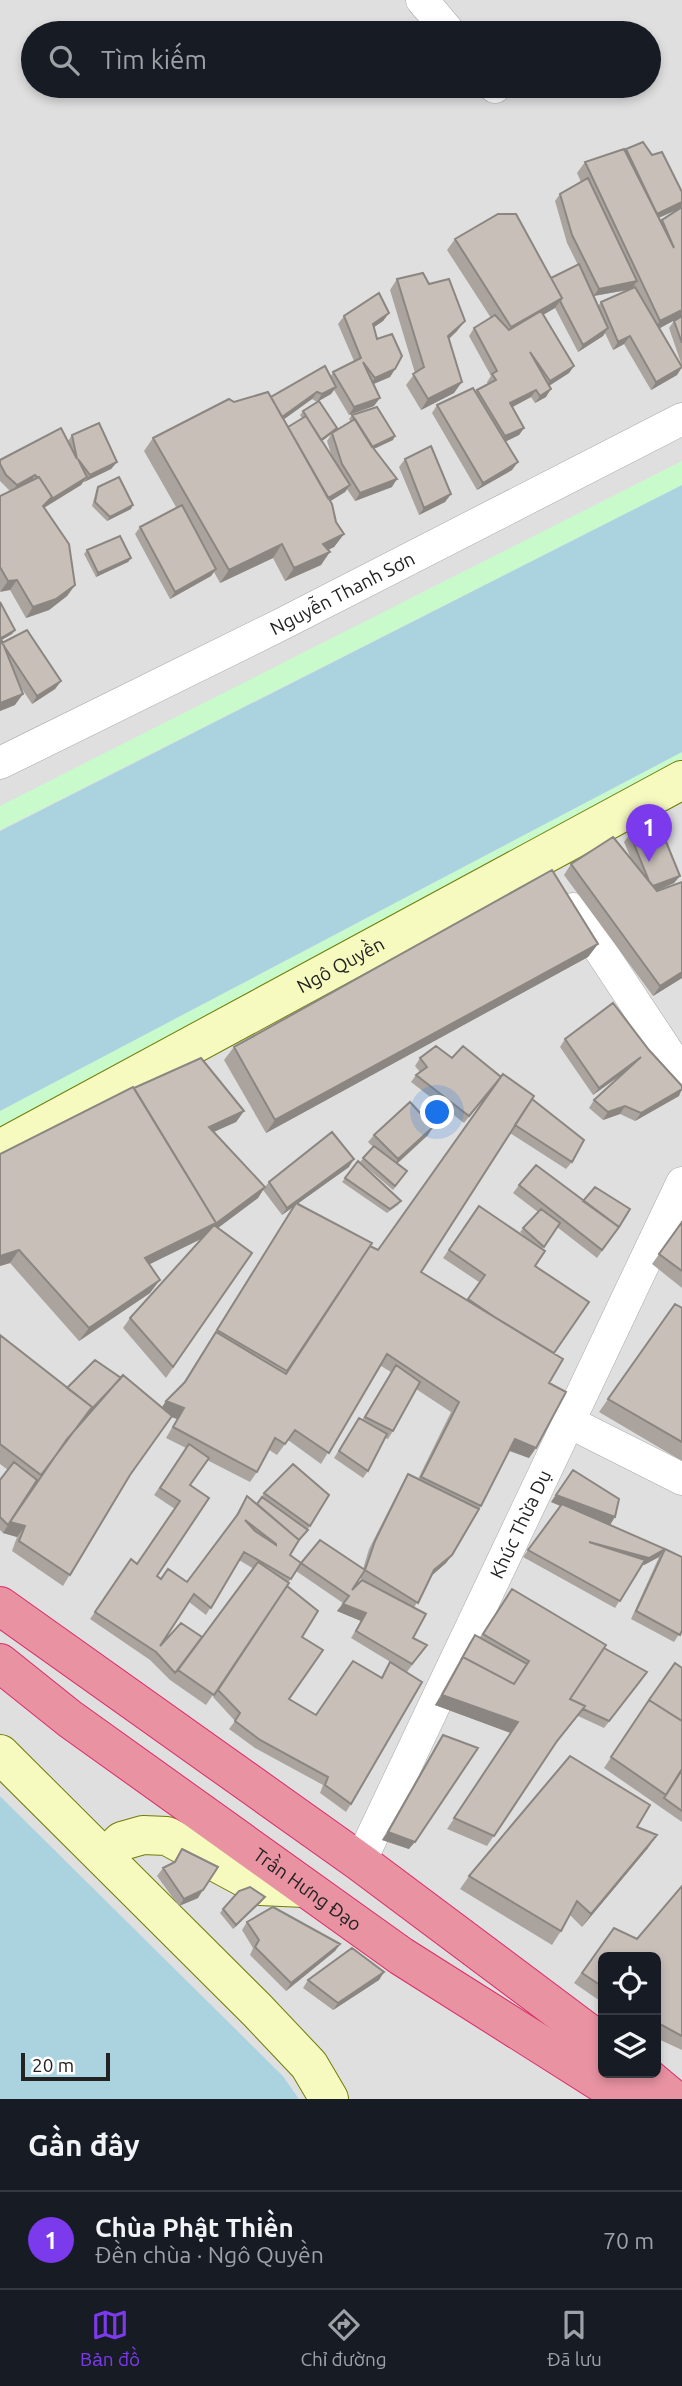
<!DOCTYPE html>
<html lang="vi">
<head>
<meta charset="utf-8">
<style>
  :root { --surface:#171b24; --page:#20242c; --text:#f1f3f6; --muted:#9ea1a6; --line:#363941; --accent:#7c3aed }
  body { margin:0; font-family:Ubuntu,sans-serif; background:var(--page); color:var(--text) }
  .controls { position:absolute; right:21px; bottom:21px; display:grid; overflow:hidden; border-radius:10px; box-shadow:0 4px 10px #0003 }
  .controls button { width:63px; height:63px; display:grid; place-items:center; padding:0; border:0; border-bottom:2px solid var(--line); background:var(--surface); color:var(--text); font:35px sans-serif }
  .scale { position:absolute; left:21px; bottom:18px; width:89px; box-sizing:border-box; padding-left:7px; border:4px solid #222; border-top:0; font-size:19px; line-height:24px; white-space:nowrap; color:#222; -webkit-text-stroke:5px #fff; paint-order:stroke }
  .you { position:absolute; left:438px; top:1113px; width:24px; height:24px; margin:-18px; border:5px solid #fff; border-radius:50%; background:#1a73e8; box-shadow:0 0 0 10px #1a73e833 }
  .badge { display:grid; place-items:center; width:46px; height:46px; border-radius:50%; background:var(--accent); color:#fff; font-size:23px; font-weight:700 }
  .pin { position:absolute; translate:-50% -58px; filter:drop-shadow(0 2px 4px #0008) }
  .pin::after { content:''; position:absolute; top:37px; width:24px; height:21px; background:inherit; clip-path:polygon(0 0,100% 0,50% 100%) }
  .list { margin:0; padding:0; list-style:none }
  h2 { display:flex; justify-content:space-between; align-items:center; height:91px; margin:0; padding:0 28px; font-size:30px }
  h2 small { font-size:23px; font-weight:400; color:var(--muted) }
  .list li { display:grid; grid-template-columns:46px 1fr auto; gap:21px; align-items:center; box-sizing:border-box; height:98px; padding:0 28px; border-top:2px solid var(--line) }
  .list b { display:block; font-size:26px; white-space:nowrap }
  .list p { margin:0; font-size:23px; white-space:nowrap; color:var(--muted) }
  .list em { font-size:23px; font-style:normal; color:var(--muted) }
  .icon { flex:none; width:38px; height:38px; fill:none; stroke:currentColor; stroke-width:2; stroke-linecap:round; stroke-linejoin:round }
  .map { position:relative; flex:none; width:682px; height:2099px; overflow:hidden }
  .search { position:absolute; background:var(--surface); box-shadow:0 4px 10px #0003; left:21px; right:21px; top:21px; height:77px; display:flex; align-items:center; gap:18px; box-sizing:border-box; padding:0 24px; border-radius:38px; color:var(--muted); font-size:26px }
  .sheet { height:189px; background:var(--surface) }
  nav { display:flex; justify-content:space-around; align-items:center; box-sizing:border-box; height:98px; border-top:2px solid var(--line); background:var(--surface); font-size:19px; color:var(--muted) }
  nav a { display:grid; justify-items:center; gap:4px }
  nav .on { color:var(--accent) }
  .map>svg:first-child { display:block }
  .residential { fill:#e0dfdf; fill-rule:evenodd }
  .park { fill:#c8facc }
  .water { fill:#aad3df }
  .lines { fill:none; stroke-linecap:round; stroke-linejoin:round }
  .street-casing { stroke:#a9a9a9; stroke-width:33 }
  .secondary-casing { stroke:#707d05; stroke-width:40 }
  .highway-casing { stroke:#dc2a67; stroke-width:40 }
  .street { stroke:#fff; stroke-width:32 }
  .secondary { stroke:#f7fabf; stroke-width:38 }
  .highway { stroke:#e892a2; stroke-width:38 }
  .wall { fill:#aba49e; fill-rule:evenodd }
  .shaded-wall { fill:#8b8681 }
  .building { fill:#c7bfb8; stroke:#8b8681; stroke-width:2; fill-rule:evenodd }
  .labels { text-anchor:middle; stroke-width:5; stroke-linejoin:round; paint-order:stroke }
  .street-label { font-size:19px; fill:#222; stroke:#fff }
</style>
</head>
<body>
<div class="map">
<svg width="682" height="2099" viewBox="0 0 682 2099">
  <rect width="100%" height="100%" fill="#f2efe9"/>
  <path class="residential" d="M0 0H682V485L0 831ZM33 33H649V86H33Z
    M682 752V2099H299L283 2076 0 1796V1111ZM603 1957H656V2073H603Z"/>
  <path class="park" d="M682 461V485L0 830V806Z
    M682 752V777L0 1137V1111Z"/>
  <path class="water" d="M682 485V752L0 1111V831Z
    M0 1796 283 2076 299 2099H0Z"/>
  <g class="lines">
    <g class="street-casing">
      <g id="street">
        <path d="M422 0 450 33"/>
        <path d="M494 86 495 87"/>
        <path id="s1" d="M0 763 282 624 682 419"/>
        <path d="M573 909 682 1074"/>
        <path d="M569 1422 682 1479"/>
        <path id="s2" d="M360 1862 682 1183"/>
      </g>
    </g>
    <g class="secondary-casing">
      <g id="secondary">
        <path id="s3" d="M0 1149 682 780"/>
        <path d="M0 1754 257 2010 309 2065 329 2099"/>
        <path d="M106 1857 122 1841 143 1835 167 1836 260 1886 305 1888"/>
      </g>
    </g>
    <g class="highway-casing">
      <g id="highway">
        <path d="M0 1606 360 1862 603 2044"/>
        <path id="s4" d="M0 1663 70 1719 401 1956 627 2099"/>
        <path d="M642 2073 673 2099"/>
      </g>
    </g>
    <use href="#street" class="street"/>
    <use href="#secondary" class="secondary"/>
    <use href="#highway" class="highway"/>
  </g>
  <path class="wall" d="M626 149 661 222 682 207V366L669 328 674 321 679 318 659 328 682 367 677 375 651 390 624 344 613 350 605 333 603 336 578 352 555 308 543 315 574 366 569 373 549 386 546 397 535 403 531 397 512 407 524 428 519 435 505 442 512 470 477 490 432 413 437 405 475 392 477 390 488 384 487 382 491 376 469 336 474 328 491 318 447 250 455 239 551 278 578 265 567 243 555 201 560 194 581 182 577 173 585 162 625 151ZM628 290 601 302 598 306 594 296Z
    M397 279 457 331 449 339 454 393 421 410 406 385 415 373 390 290Z
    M389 313 383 321 374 327 377 339 395 369 390 377 373 384 374 406 349 415 334 390 331 394 317 402 312 399 284 419 288 427 302 418 300 415 303 411 337 428 334 432 322 441 332 457 327 441 332 433 351 422 349 419 352 415 393 440 374 449 392 487 355 501 347 489 345 492 330 501 336 522 344 534 334 547 328 550 321 565 285 581 273 558 220 583 214 572 211 576 170 599 135 534 140 527 176 507 144 451 153 438 234 402 271 397 331 376 333 372 354 361 338 324 344 316Z
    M72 435 117 462 111 469 84 482V481L81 485 44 508 75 585 67 596 49 610 26 618 10 590 0 591V496L10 491 0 481V460L68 441Z
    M405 459 451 494 445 502 419 515 399 467Z
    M98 487 131 509 107 521 92 506 96 491Z
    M87 550 131 558 128 562 96 577 84 554Z
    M0 602 15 630 12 634 1 640 3 643 61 681 55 689 32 704 18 683 15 705 0 711Z
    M630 834 680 876 674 883 656 891 682 978 653 996 564 875 571 864 632 861 624 842Z
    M598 944 588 957 266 1133 224 1060 234 1047Z
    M565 1039 679 1096 635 1121 620 1114 603 1120 589 1108 594 1100 622 1074 593 1095 560 1047Z
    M420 1058H452L501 1077 532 1099 572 1162 566 1169 510 1133 421 1272 467 1300 479 1282 443 1258 479 1206 528 1239 520 1232 538 1212 513 1193 519 1185 619 1227 597 1258 557 1227 542 1249 535 1266 554 1353 549 1383 529 1458 509 1451 481 1506 452 1555 446 1563 431 1576 414 1608 413 1638 427 1645 407 1672 351 1638 361 1621 337 1611 343 1603 296 1571 288 1583 287 1586 302 1637 289 1699 316 1715 381 1678 390 1662 351 1804 346 1812 320 1793 323 1785 255 1748 229 1729 235 1721 213 1697 263 1622 206 1705 170 1680 150 1660 90 1619 131 1559 137 1564 175 1509 154 1495 186 1448 166 1438 177 1419 171 1417 129 1476 63 1586 12 1551 17 1537 3 1533 0 1530V1480L8 1470 0 1464V1335L67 1388 162 1407 166 1401 182 1385 293 1207 282 1215 263 1190 258 1198 218 1228 252 1253 166 1378 123 1328 130 1318 203 1238 149 1264 150 1293 79 1341 10 1263 0 1266 134 1088 244 1111 236 1122 214 1132 265 1187 269 1182 349 1167 298 1203 378 1250 494 1086 464 1123 411 1082 416 1075 420 1072 415 1066ZM381 1366 391 1372 362 1420 359 1418 334 1458 363 1478 368 1471 385 1438 388 1439 393 1431 416 1389 451 1412 418 1479 408 1474 403 1482 369 1549 363 1569 301 1563 290 1555 298 1543 310 1526 264 1493 257 1504 247 1496 233 1520 187 1582 168 1569 161 1579 157 1576 190 1485 207 1460 250 1482 257 1472 269 1450 277 1455 288 1440 321 1464ZM98 1404 73 1433 82 1420ZM57 1454 10 1523 35 1484ZM239 1560 254 1569 202 1637 160 1646 189 1602 206 1615ZM360 1578 372 1586 352 1590Z
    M374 1135H428L397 1164 407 1171 393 1190 360 1162 373 1147 368 1142Z
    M358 1161 401 1201 398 1205 387 1213 342 1182Z
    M682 1222V1288L652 1264Z
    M675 1304 682 1308V1461L599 1412Z
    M573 1470 610 1525 598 1520 682 1557V1630L674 1642 631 1619 659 1557 644 1565H642L615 1608 523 1557 560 1506 551 1502Z
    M512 1589 604 1648 642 1680 604 1728 578 1716 552 1749 487 1846 447 1829 511 1733 435 1705 470 1642 475 1635 480 1637Z
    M682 1668V1822L604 1768 641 1711Z
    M443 1735 409 1849 382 1840 438 1742Z
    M637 1827 648 1848 582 1927 570 1915 561 1931 552 1945 460 1889 469 1876Z
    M182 1849 198 1898 179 1906 157 1876 163 1868 173 1863Z
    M682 1886V2050L656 2038V1957H603V2003L574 1983 614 1928 637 1939Z
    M262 1901 233 1929 220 1913 223 1909Z
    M247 1922 340 1944 335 1951 286 1991 250 1955 253 1948 242 1930Z
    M384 1972 379 1980 333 2010 303 1988 308 1980Z"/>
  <path class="shaded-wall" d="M682 202V206L681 208 652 221 657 214Z
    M637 281 632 289 593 296 599 289Z
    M562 298 555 308 504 337 511 327Z
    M682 310V316L653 332 660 321Z
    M389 313 383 321 367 332 373 324Z
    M465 321 457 331 441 346 448 336Z
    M608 328 603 336 578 352 583 345Z
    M630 336 624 344 613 350 618 342Z
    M574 366 569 373 544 389 550 381Z
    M682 367 677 375 651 390 656 382Z
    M395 369 390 377 369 386 375 378Z
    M462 382 454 393 421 410 428 399Z
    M336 387 331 394 317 402 322 394Z
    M551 389 546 397 535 403 540 396Z
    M536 390 531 397 505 411 510 403Z
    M317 392 312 399 276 425 281 417Z
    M380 398 374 406 349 415 354 407Z
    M337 428 334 432 318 444 320 440Z
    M524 428 519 435 500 444 505 436Z
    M395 436 393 440 369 451 372 447Z
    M117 462 111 469 84 482 90 475Z
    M518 462 512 470 477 490 483 483Z
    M35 475 30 483 12 492 17 485Z
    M87 477 81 485 45 507 35 516 43 506 52 497Z
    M397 479 392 487 355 501 360 493Z
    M350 485 345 492 321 507 326 499Z
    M451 494 445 502 419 515 424 508Z
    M133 505 131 509 107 521 110 517Z
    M344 534 334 547 314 557 323 544Z
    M282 544 273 558 220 583 229 570Z
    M330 552 321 565 285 581 294 568Z
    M131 558 128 562 96 577 98 573Z
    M216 569 211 576 170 599 175 592Z
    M17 580 10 590 0 592 8 581Z
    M75 585 67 596 49 610 26 618 33 607Z
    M15 630 12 634 0 641V638Z
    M61 681 55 689 32 704 37 696Z
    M23 694 15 705 0 711V703Z
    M680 876 674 883 646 895 651 887Z
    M598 944 588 957 266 1133 275 1120Z
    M682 972V978L653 996 660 986Z
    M641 1057 636 1064 593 1095 599 1088Z
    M682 1089 679 1096 635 1121 641 1113Z
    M625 1106 620 1114 603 1120 608 1112Z
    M244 1111 236 1122 202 1137 209 1127Z
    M433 1127 428 1135 393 1167 398 1159Z
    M354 1159 349 1167 282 1215 287 1208Z
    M265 1187 258 1198 207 1236 214 1225Z
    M216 1223 207 1236 136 1271 145 1258Z
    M19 1250 10 1263 0 1266V1256Z
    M160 1280 150 1293 79 1341 89 1328Z
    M121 1378 116 1386 82 1420 32 1488 92 1407Z
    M166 1401 184 1408 177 1419 159 1412Z
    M515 1439 536 1448 529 1458 508 1450Z
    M556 1495 615 1517 610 1525 551 1502Z
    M10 1522 25 1526 17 1537 3 1533Z
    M589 1542 665 1549 659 1557 644 1565 583 1550Z
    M452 1555 446 1563 429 1578 434 1570Z
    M343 1604 366 1613 361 1621 337 1611Z
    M442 1695 518 1722 511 1733 435 1705Z
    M388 1832 415 1842 409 1849 382 1840Z
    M657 1835 648 1848 582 1927 591 1914Z
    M203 1890 198 1898 179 1906 184 1899Z
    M265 1897 262 1901 233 1929 236 1925Z
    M340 1944 335 1951 286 1991 291 1983Z
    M384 1972 379 1980 333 2010 338 2003Z"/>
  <path class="building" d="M643 142 652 155 662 152 682 192V202L657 214 626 149Z
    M624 149 674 248 662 220 682 207V310L660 321 585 162Z
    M588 178 637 281 599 289 572 235 560 194Z
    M498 214H516L562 298 511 327 455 239Z
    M579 264 608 328 583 345 560 301 562 298 551 278Z
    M423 273 429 284 449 279 465 321 448 336 462 382 428 399 413 374 424 367 397 279Z
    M635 287 682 367 656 382 630 336 618 342 601 302Z
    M379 293 389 313 373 324 377 339 392 334 402 356 395 369 375 378 363 362 380 398 354 407 333 372 361 358 344 316Z
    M541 311 574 366 550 381 530 352 551 389 540 396 536 390 510 403 524 428 505 436 477 390 496 380 492 374 497 371 474 328 495 315 509 330Z
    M682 316V343L674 321Z
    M325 366 336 387 322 394 317 392 282 417 271 397Z
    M473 388 518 462 483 483 437 405Z
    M268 392 332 504 336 522 344 534 323 544 330 552 294 568 282 544 229 570 153 438 229 399 234 402Z
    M319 401 337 428 321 440 303 411Z
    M377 407 395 436 372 447 352 415Z
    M306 416 350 485 328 498 288 427Z
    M355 419 374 449 397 479 360 493 342 464 332 433Z
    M99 423 117 462 90 475 78 459 87 477 50 500 52 497 39 477H37L35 475 17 485 6 475 0 464V460L61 428 77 459 72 435Z
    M431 446 451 494 424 508 405 459Z
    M39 477 52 497 43 506 69 544 75 585 56 599 33 607 17 580 8 581 0 567V496Z
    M119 477 133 505 110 517 95 502 98 487Z
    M182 505 216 569 175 592 140 527Z
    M120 536 131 558 98 573 87 550Z
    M0 602 15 630 1 638 0 636Z
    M27 630 61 681 37 696 2 643Z
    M0 636 23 694 0 703Z
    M658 822 680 876 653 886 649 881 630 834Z
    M613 837 657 891 682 882V972L660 986 571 864Z
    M552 870 598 944 275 1120 234 1047Z
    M613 1003 649 1050 682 1086V1089L641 1113 625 1106 608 1112 594 1100 641 1057 599 1088 565 1039Z
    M436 1046 452 1058 463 1046 501 1077 469 1116 416 1075 427 1067 420 1058Z
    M201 1058 244 1111 209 1127 265 1187 214 1225 252 1253 173 1367 130 1318 216 1223 134 1088Z
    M503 1074 534 1096 421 1272 563 1359 549 1383 566 1392 536 1448 515 1439 481 1506 421 1477 459 1402 387 1354 329 1453 295 1430 285 1444 275 1438 257 1472 173 1427 184 1408 166 1401 185 1382 216 1332 286 1374 370 1246 378 1250Z
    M133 1087 216 1223 145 1258 160 1280 89 1328 19 1250 0 1256V1154Z
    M532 1099 584 1140 572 1162 515 1125Z
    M410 1102 433 1127 398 1159 374 1135Z
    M332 1132 354 1159 287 1208 269 1182Z
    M374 1146 407 1171 395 1186 363 1158Z
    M358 1161 401 1201 390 1209 345 1178Z
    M536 1165 619 1227 602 1250 519 1185Z
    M595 1187 630 1209 619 1227 583 1201Z
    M296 1203 372 1243 287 1371 217 1330Z
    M479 1206 545 1251 535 1266 589 1302 554 1353 496 1318 468 1299 485 1275 449 1250Z
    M541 1209 560 1223 544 1247 523 1228Z
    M682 1222V1271L659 1254Z
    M675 1304 682 1308V1442L608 1399Z
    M0 1335 92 1407 41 1475 0 1444Z
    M95 1360 121 1378 88 1413 92 1407 67 1388Z
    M396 1365 420 1382 393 1431 365 1417Z
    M123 1375 172 1416 130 1475 70 1575 19 1541 25 1526 10 1522 67 1439Z
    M359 1418 387 1434 368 1471 339 1451Z
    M189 1444 209 1458 190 1485 209 1498 157 1576 161 1579 168 1569 187 1582 238 1514 247 1496 299 1540 290 1555 301 1563 291 1579 244 1552 211 1608 194 1594 160 1646 181 1623 202 1637 175 1673 156 1652 95 1612 131 1559 137 1564 180 1501 160 1488ZM245 1520 276 1544V1545L255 1531Z
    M14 1462 37 1480 8 1525 0 1517V1480Z
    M293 1464 329 1495 310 1526 264 1493Z
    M573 1470 619 1499 615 1517 556 1495Z
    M408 1474 479 1509 452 1555 434 1570 418 1603 365 1570 352 1590 362 1580 426 1614 413 1638 427 1645 412 1664 356 1631 366 1613 343 1604 349 1596 301 1563 320 1540 365 1570 375 1541Z
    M262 1497 308 1530 298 1541 299 1540 257 1504Z
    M562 1504 665 1549 649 1558 589 1542 645 1560 620 1601 528 1550Z
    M665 1549 682 1557V1630L680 1635 636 1611Z
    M258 1562 289 1583 214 1695 178 1670Z
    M287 1586 318 1611 302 1637 323 1650 289 1699 316 1715 353 1661 382 1678 390 1662 422 1682 351 1804 325 1785 328 1777 260 1740 235 1721 240 1713 218 1690Z
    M512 1589 606 1645 570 1699 585 1706 557 1741 494 1836 454 1818 518 1722 442 1695 463 1657 514 1684 529 1661 483 1634Z
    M475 1635 527 1664 514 1684 463 1657 461 1660Z
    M604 1648 647 1672 609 1721 583 1709 585 1706 570 1699Z
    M675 1663 682 1668V1721L649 1700Z
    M649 1700 682 1721V1770L666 1795 611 1757Z
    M443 1735 478 1748 415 1842 388 1832Z
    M570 1756 650 1805 637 1827 657 1835 591 1914 577 1901 561 1931 469 1876Z
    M682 1769V1811L664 1798Z
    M182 1849 218 1867 203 1890 184 1899 163 1868 175 1862Z
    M682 1886V2036L656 2022V1957H603V1987L582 1973 614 1928 637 1939Z
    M250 1887 265 1897 236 1925 223 1909 239 1891Z
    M273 1907 340 1944 291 1983 255 1947 259 1940 247 1922Z
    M352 1948 384 1972 338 2003 308 1980Z"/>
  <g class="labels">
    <g class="street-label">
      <text dy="7" stroke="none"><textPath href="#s1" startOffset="382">Nguyễn Thanh Sơn</textPath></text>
      <text dy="7" stroke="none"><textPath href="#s3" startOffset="387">Ngô Quyền</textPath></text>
      <text dy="7" stroke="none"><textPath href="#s2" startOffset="374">Khúc Thừa Dụ</textPath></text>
      <text dy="7" stroke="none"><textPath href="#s4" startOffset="382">Trần Hưng Đạo</textPath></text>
    </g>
  </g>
</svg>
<div class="controls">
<button><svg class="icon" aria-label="locate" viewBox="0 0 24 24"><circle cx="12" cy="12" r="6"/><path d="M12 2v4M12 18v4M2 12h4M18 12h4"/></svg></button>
<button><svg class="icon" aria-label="layers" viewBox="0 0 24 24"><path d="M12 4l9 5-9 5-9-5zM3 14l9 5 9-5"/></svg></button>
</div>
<div class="scale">20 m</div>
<div class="you"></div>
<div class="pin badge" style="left:649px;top:862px">1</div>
<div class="search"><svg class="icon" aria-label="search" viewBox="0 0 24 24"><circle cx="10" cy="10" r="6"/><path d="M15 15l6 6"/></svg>Tìm kiếm</div>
</div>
<section class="sheet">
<h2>Gần đây<small></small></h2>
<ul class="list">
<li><span class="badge">1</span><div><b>Chùa Phật Thiền</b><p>Đền chùa · Ngô Quyền</p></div><em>70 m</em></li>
</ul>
</section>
<nav>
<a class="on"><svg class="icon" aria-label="map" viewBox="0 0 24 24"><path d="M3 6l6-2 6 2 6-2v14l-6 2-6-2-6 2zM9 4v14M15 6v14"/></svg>Bản đồ</a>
<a><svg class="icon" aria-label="directions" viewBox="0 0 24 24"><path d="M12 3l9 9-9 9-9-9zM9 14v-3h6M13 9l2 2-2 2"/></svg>Chỉ đường</a>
<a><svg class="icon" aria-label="saved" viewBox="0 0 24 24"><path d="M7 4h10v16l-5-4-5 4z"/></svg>Đã lưu</a>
</nav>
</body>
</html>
